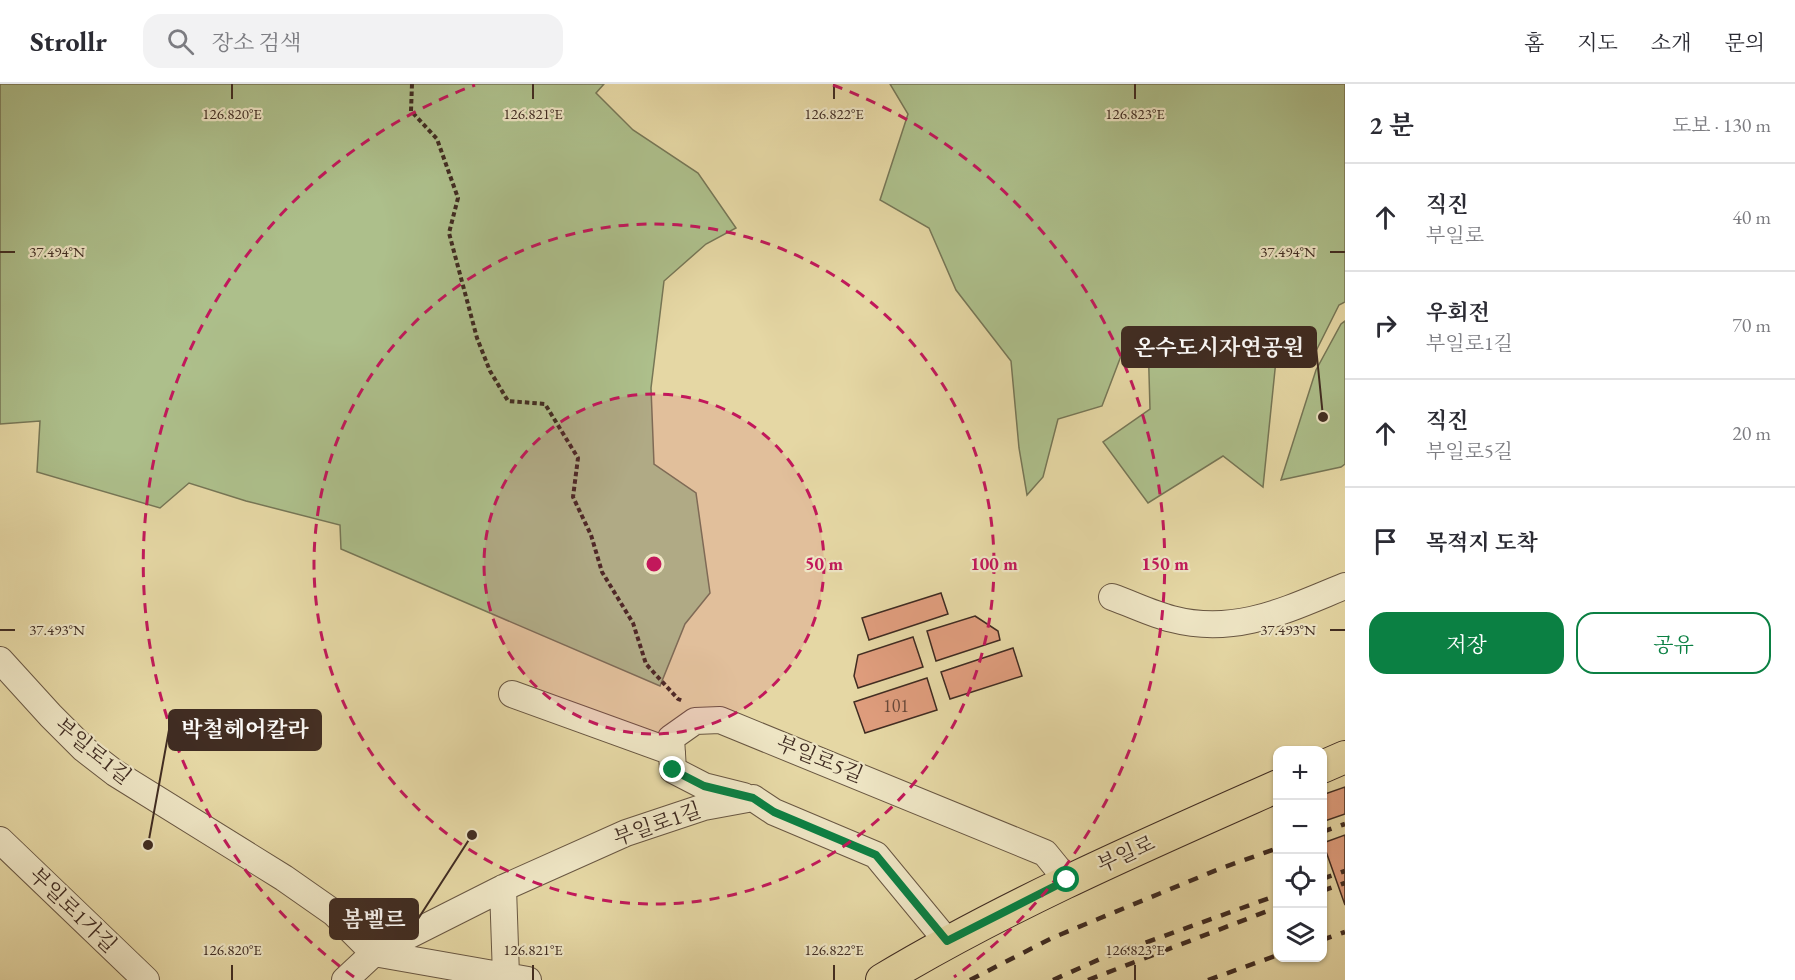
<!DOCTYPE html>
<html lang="ko">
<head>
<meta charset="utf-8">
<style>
  :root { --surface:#fff; --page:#f2f2f3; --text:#2b2b33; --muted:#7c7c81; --line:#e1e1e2; --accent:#0b8043 }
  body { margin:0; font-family:"EB Garamond","Noto Serif KR",serif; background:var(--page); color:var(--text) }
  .controls { position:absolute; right:18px; bottom:18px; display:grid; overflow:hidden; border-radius:12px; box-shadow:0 2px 4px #0004 }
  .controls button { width:54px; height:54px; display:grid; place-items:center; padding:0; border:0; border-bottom:2px solid var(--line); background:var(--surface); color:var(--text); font:30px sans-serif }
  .stop { position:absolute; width:18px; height:18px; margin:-14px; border:4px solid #0b8043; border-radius:50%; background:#fff }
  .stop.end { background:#0b8043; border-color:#fff; box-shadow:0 2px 6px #0008 }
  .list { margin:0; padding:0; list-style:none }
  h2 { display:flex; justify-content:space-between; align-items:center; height:78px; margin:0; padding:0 24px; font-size:26px }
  h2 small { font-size:20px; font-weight:400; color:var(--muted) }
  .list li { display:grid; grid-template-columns:39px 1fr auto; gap:18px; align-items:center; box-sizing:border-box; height:108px; padding:0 24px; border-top:2px solid var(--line) }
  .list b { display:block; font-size:22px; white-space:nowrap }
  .list p { margin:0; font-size:20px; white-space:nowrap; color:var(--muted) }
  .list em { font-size:20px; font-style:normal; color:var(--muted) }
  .actions { display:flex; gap:12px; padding:18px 24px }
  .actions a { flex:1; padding:14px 0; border:2px solid var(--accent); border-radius:18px; text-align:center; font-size:21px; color:var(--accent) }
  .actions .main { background:var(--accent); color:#fff }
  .icon { flex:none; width:33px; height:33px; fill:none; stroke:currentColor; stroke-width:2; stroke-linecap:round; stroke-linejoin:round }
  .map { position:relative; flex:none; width:1345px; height:896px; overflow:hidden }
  header { display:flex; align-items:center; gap:36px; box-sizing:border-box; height:84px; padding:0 30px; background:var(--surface); border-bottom:2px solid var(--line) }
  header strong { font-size:28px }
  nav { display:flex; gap:33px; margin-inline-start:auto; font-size:21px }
  .search { width:420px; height:54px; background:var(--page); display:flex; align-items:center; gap:15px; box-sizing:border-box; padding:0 21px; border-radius:18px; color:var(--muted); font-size:22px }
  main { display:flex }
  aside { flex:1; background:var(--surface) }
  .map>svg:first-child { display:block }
  .green { fill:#adbf8b; stroke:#767656; stroke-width:1.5 }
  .building { fill:#df9d7d; stroke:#402c22; stroke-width:1.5 }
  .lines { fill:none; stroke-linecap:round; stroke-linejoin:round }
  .minor-casing { stroke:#695742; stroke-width:28 }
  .major-casing { stroke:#402c22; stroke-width:34 }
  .path { stroke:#402c22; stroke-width:4; stroke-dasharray:4.5 3; stroke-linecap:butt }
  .minor { stroke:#eee5c4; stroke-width:26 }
  .major { stroke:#e5d7a4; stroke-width:32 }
  .rail { stroke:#402c22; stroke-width:4.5; stroke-dasharray:10 10; stroke-linecap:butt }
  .route { stroke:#0b8043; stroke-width:8 }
  .ticks { fill:none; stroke:#402c22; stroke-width:2 }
  .ring { fill:none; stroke:#c2185b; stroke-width:3; stroke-dasharray:10 8 }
  .labels { text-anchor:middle; stroke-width:4.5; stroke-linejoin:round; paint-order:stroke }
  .number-label { font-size:18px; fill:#684839 }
  .street-label { font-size:21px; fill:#402c22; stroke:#eee5c4 }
  .ticks-label { font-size:15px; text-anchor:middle; fill:#402c22; stroke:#eee5c4; stroke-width:4.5; stroke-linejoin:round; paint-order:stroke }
  .centre { fill:#c2185b; stroke:#eee5c4; stroke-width:3 }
  .ring-label { font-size:18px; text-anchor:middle; font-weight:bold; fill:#c2185b; stroke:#eee5c4; stroke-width:4.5; stroke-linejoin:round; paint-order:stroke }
  .leader { fill:none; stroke:#402c22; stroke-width:2 }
  .callout-dot { fill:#402c22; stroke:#eee5c4; stroke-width:2 }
  .callout { fill:#402c22; stroke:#402c22; stroke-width:2 }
  .callout-label { font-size:22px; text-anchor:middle; font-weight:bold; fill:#fff }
</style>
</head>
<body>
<header>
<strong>Strollr</strong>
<div class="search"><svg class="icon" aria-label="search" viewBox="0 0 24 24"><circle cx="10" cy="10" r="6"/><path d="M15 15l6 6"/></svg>장소 검색</div>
<nav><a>홈</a><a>지도</a><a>소개</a><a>문의</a></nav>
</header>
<main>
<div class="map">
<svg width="1345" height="896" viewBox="0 0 1345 896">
  <rect width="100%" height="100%" fill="#e5d7a4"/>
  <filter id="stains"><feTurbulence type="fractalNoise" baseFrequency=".00333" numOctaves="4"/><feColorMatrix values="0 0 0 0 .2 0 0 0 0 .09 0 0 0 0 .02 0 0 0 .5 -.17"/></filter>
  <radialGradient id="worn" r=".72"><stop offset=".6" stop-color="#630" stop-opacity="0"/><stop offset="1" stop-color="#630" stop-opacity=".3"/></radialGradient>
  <path class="green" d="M0 0H604L596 9 633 46 698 89 736 144 706 160 664 197 651 304 654 380 696 409 710 509 685 540 660 602 341 465 340 441 246 417 189 399 160 424 37 388 40 337 0 340Z
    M890 0H1345V218L1339 221 1310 279 1276 276 1263 403 1223 372 1148 419 1103 358 1150 325 1148 255 1121 272 1102 322 1058 335 1043 393 1027 411 1019 364 1011 277 956 206 929 144 880 116 908 30Z
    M1345 237V380L1341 383 1281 396 1316 286 1341 240Z"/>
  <path class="building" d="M941 509 948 530 869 556 862 534Z
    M975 532 998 547 1000 556 936 577 927 547Z
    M913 553 923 583 858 604 854 592 858 571Z
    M1013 564 1022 592 950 615 941 588Z
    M927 594 937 626 865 649 854 618Z
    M1345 703V730L1322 738V711Z
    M1345 751V821L1323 759Z"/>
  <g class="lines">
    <g class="minor-casing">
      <path id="minor" d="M1112 513C1132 520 1152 530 1172 535 1236 552 1288 525 1345 502
        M0 576 51 632 84 665 115 689 284 794 334 829 374 869 528 896
        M512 610 672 668
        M744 712 704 702 673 686 671 654 695 637 720 636 1045 769 1067 796
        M0 756 146 896
        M503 804 506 892
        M345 896 374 869 503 804 626 749 704 723 753 714 774 728 876 771 947 857"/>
    </g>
    <g class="major-casing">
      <path id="major" d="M1322 683 1345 673
        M882 896C1009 820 1143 762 1278 702"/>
    </g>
    <path class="path" d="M412 0 411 27 437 55 458 114 449 149 477 254 490 287 508 317 545 320 578 374 573 413 591 451 602 488 633 539 646 580 678 615 683 617"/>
    <use href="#minor" class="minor"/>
    <use href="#major" class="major"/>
    <path class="rail" d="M1322 748 1345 740
      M1322 795 1345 787
      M1322 807 1345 799
      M1322 856 1345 848
      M970 896 1052 854 1219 785 1278 764
      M1053 896 1100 875 1278 811
      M1088 896 1278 823
      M1208 896 1278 871"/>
  </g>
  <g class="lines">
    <path class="route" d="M673 686 704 702 753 714 774 728 876 771 947 857 1067 796"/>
  </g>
  <path class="ticks" d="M232 0V15M533 0V15M834 0V15M1135 0V15M0 168H15M1330 168H1345M0 546H15M1330 546H1345M232 881V896M533 881V896M834 881V896M1135 881V896"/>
  <circle cx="654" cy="480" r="170" fill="#c2185b" fill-opacity=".12"/>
  <g class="ring">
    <circle cx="654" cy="480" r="170"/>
    <circle cx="654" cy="480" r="340"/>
    <path d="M354 893A511 511 0 0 1 475 1M833 1A511 511 0 0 1 954 893"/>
  </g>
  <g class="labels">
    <g class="number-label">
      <text x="896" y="628">101</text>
    </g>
    <g class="street-label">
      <text transform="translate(93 667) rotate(39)" y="7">부일로1길</text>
      <text transform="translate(820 675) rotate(22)" y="7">부일로5길</text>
      <text transform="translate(657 740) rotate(-19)" y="7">부일로1길</text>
      <text transform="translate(1126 770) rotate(-24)" y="7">부일로</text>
      <text transform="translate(73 826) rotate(44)" y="7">부일로1가길</text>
    </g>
  </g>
  <g class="ticks-label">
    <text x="232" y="35">126.820°E</text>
    <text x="533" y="35">126.821°E</text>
    <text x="834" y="35">126.822°E</text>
    <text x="1135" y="35">126.823°E</text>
    <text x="57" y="173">37.494°N</text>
    <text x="1288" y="173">37.494°N</text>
    <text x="57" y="551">37.493°N</text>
    <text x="1288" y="551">37.493°N</text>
    <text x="232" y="871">126.820°E</text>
    <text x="533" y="871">126.821°E</text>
    <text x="834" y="871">126.822°E</text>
    <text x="1135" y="871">126.823°E</text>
  </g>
  <circle cx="654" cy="480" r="9" class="centre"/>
  <g class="ring-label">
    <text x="824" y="486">50 m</text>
    <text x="994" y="486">100 m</text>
    <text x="1165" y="486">150 m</text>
  </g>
  <path class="leader" d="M1323 333L1316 263M148 761L169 646M472 751L418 835"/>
  <g class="callout-dot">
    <circle cx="1323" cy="333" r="6"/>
    <circle cx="148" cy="761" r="6"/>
    <circle cx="472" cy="751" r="6"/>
  </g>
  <g class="callout">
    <rect x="1122" y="243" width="194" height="40" rx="6"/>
    <rect x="169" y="626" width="152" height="40" rx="6"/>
    <rect x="330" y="815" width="88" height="40" rx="6"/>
  </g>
  <g class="callout-label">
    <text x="1219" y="271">온수도시자연공원</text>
    <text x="245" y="653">박철헤어칼라</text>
    <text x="374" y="843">봄벨르</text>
  </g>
  <rect width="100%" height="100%" filter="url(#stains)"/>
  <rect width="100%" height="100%" fill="url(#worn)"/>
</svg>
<div class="controls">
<button>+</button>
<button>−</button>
<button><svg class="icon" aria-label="locate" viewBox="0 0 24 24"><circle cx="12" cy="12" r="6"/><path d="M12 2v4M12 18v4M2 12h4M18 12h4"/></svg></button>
<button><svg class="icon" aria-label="layers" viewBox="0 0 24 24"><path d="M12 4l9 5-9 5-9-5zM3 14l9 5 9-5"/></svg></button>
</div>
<div class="stop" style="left:1067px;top:796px"></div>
<div class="stop end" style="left:673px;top:686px"></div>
</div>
<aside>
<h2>2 분<small>도보 · 130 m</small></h2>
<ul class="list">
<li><svg class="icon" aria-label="ahead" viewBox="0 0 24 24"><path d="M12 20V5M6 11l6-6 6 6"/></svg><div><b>직진</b><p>부일로</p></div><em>40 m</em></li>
<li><svg class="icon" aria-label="right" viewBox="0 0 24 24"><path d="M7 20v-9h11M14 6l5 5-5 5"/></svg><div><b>우회전</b><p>부일로1길</p></div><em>70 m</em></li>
<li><svg class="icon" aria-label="ahead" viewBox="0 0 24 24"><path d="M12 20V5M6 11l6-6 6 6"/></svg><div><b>직진</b><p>부일로5길</p></div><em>20 m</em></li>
<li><svg class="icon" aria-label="arrive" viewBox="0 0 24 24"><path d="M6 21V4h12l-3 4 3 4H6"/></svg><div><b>목적지 도착</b></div></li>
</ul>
<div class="actions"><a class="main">저장</a><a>공유</a></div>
</aside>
</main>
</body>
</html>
